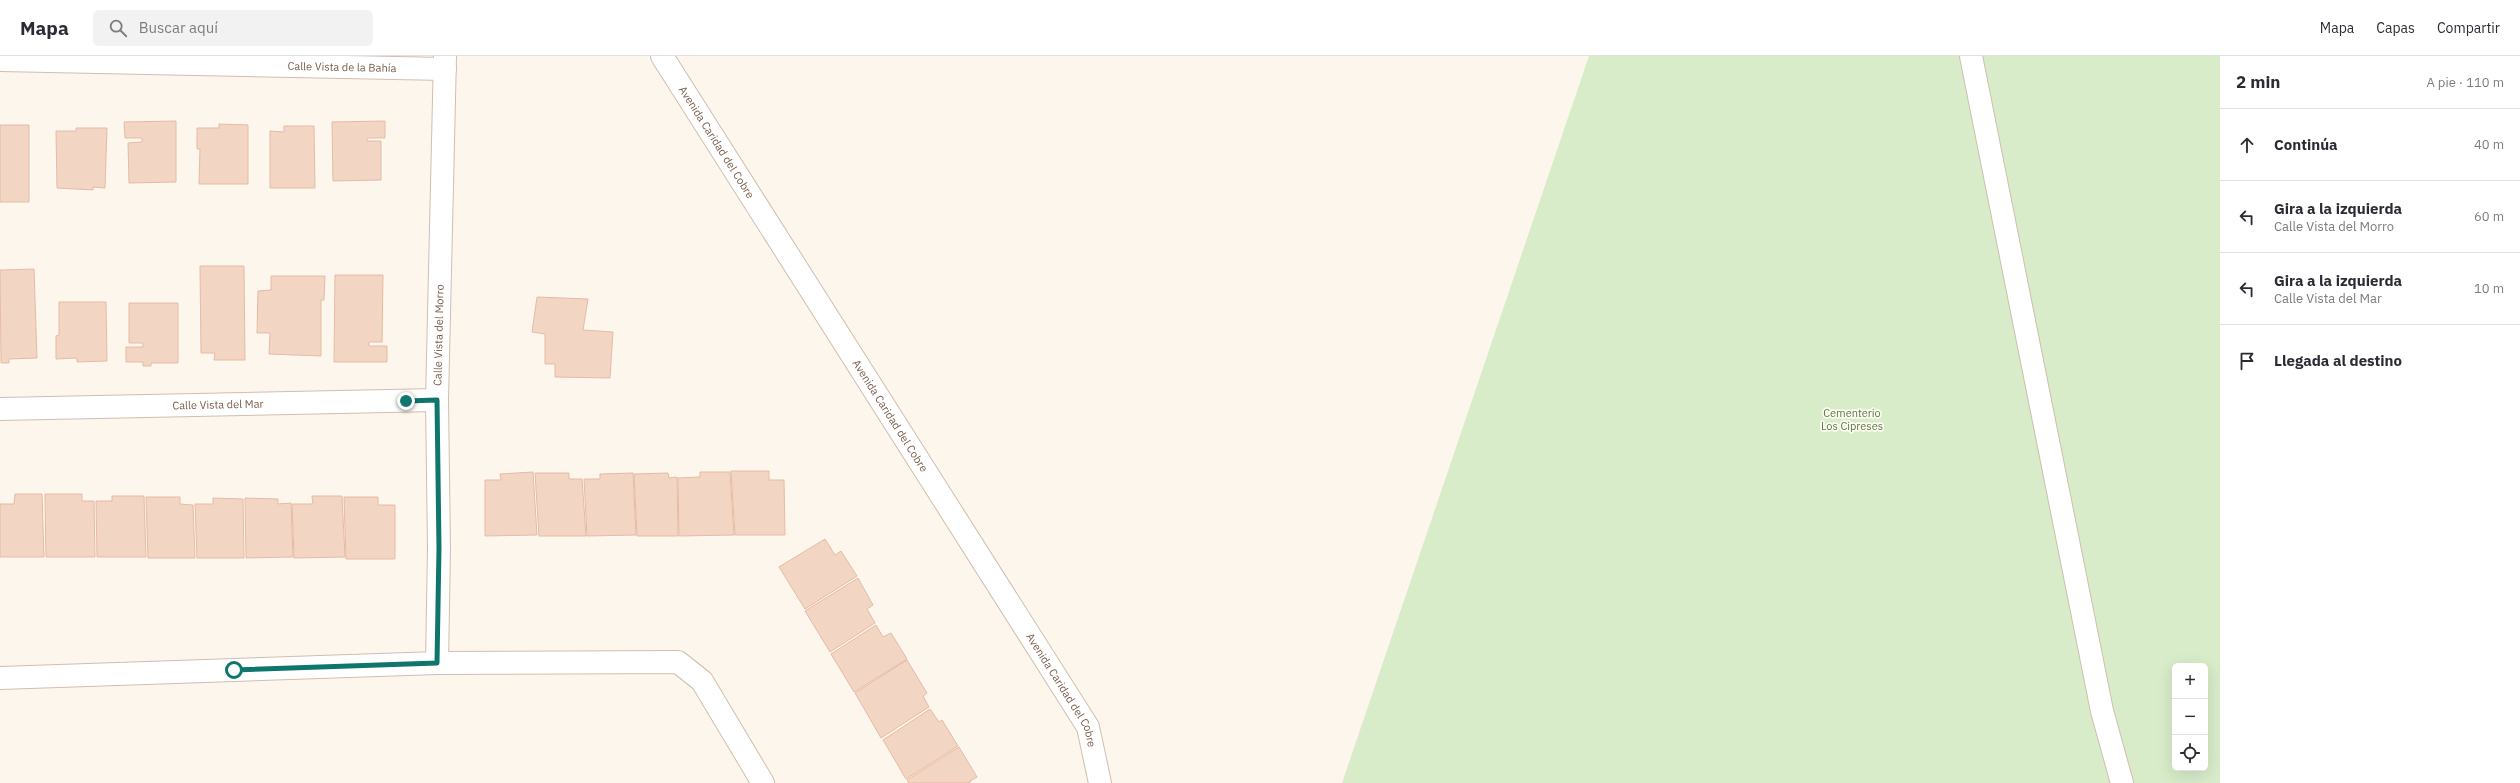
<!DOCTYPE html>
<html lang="es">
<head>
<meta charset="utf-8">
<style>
  :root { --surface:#fff; --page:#f2f2f3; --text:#2b2b33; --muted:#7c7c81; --line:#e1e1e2 }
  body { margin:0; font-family:"IBM Plex Sans",sans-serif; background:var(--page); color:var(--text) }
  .controls { position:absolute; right:12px; bottom:12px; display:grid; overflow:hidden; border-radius:6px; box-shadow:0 4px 16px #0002 }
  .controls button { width:36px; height:36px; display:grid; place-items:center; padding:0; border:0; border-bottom:1px solid var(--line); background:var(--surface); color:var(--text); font:20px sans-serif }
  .stop { position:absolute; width:12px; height:12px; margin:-9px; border:3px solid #0f766e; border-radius:50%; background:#fff }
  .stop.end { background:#0f766e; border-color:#fff; box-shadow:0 1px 4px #0008 }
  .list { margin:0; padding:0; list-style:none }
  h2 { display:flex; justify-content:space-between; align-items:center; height:52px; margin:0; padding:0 16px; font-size:17px }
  h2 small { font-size:13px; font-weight:400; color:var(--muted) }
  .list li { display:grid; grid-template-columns:26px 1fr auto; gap:12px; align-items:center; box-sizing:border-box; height:72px; padding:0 16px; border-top:1px solid var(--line) }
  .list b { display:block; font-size:15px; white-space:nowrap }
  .list p { margin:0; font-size:13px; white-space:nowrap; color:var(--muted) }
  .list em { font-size:13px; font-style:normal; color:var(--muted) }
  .icon { flex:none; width:22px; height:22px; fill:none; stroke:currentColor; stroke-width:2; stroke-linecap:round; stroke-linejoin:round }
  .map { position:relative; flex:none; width:2220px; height:727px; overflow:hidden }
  header { display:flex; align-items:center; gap:24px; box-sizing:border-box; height:56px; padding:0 20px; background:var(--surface); border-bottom:1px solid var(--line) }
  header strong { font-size:19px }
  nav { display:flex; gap:22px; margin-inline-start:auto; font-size:14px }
  .search { width:280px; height:36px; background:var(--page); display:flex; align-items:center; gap:10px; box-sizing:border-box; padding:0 14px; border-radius:6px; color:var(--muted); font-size:15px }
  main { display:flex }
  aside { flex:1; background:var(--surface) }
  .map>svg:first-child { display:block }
  .green { fill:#d8ecc9; fill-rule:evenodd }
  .building { fill:#f3d5c3; stroke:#e6bba3 }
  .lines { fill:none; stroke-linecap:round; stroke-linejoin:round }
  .minor-casing { stroke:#d1beb0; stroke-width:24 }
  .minor { stroke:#fff; stroke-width:22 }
  .route { stroke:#0f766e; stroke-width:5 }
  .labels { text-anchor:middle; stroke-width:3.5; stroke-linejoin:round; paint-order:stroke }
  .street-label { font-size:11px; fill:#7a5c4d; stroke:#fffaf3 }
  .park-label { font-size:11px; fill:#537a41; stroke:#fffaf3 }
</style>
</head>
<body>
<header>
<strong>Mapa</strong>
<div class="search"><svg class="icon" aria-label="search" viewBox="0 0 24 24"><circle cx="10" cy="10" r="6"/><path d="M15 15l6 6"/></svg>Buscar aquí</div>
<nav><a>Mapa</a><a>Capas</a><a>Compartir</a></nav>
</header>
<main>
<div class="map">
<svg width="2220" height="727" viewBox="0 0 2220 727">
  <rect width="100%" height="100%" fill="#fdf6ec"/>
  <path class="green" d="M1589 0H2220V727H1342ZM2175 610H2205V712H2175Z"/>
  <path class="building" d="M176 65V126L129 127 128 87 142 86V82H125L124 66Z
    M385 65V82H367V85H381V124L333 125 332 66Z
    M219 68 248 69V128H199L200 93H197V72H219Z
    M0 69H29V146H0Z
    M284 70H314L315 132H270V75L284 76Z
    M76 72H107L105 132 93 131V134L57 132 56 75H76Z
    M200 210H244L245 304H214L215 297H201Z
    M34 213 37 302 9 303V307H1L0 214Z
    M335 219H383L382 286H369V290H387V306H334Z
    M271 220H325L324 244H321V300L269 298 270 277H257L258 235 271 234Z
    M537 241 588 243 583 274 613 276 610 322 555 321V308H545V278L532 276Z
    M59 246H106L107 305 77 306V302L56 303V280L59 279Z
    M129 247H178V307H151V310H143V306H126V291H143V287H129Z
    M731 415H769V424H784L785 479H735Z
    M533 416 537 479 485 480V424H501L500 418Z
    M700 416H730L734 479 679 480 678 422 700 421Z
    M535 417H569V423H582L586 480H539Z
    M633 417 636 479 587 480 584 423H600V418Z
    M668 417 669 422 677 421 678 480H637L634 418Z
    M15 438H42L44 501H0V448H14Z
    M45 438H82V445H94L95 501H46Z
    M112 440H144L146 501H97L96 445H112Z
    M312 440H342L345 501 294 502 292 448H313Z
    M146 441H180V448L193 449 195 502H148Z
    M344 441H378V449H395V503H346Z
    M213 442 243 443 244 502H197L195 448H213Z
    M245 442 278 443V448L291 447 293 501 246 502Z
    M825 483 835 499 841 495 857 520 805 553 779 511Z
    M858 522 873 549 867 553 875 567 830 596 805 555Z
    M876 569 883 581 891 577 907 603 854 636 831 598Z
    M907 604 927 637 923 640 929 651 881 682 855 637Z
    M930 653 939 666 942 664 958 690 906 723 883 684Z
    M959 691 977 721 970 725 971 727H909L907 724Z"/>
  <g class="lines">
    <g class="minor-casing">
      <g id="minor">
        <path id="s1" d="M662 0 1088 671 1100 727"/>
        <path d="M1971 0 2102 655 2122 727"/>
        <path id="s2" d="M0 4 445 13"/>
        <path id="s3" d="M0 353 437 344"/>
        <path id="s4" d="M437 607 439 492 437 344 445 0"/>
        <path d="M0 622 437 607 678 606 702 625 763 727"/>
      </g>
    </g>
    <use href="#minor" class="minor"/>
  </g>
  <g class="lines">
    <path class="route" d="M234 614 437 607 439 492 437 344 406 345"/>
  </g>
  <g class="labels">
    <g class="street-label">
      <text dy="4" stroke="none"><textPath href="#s2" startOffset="342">Calle Vista de la Bahía</textPath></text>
      <text dy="4" stroke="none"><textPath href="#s1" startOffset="102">Avenida Caridad del Cobre</textPath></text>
      <text dy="4" stroke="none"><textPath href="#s4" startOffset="328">Calle Vista del Morro</textPath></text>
      <text dy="4" stroke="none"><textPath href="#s3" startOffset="218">Calle Vista del Mar</textPath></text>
      <text dy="4" stroke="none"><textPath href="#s1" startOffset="426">Avenida Caridad del Cobre</textPath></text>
      <text dy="4" stroke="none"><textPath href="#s1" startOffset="750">Avenida Caridad del Cobre</textPath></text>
    </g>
    <g class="park-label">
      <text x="1852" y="361">Cementerio<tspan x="1852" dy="13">Los Cipreses</tspan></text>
    </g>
  </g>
</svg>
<div class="controls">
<button>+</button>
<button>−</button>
<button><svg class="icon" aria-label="locate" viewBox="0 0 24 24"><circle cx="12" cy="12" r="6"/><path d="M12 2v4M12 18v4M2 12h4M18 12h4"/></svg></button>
</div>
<div class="stop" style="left:234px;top:614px"></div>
<div class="stop end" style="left:406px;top:345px"></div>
</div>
<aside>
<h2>2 min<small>A pie · 110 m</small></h2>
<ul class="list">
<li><svg class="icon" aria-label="ahead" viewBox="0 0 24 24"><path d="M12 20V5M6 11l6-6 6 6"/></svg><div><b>Continúa</b></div><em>40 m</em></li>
<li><svg class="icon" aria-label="left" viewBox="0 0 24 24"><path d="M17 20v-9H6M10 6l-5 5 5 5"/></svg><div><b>Gira a la izquierda</b><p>Calle Vista del Morro</p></div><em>60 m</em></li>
<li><svg class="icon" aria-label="left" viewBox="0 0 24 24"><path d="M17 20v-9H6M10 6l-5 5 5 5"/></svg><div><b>Gira a la izquierda</b><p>Calle Vista del Mar</p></div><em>10 m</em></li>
<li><svg class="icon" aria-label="arrive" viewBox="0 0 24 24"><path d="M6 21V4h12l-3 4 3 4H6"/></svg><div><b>Llegada al destino</b></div></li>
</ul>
</aside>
</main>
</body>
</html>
